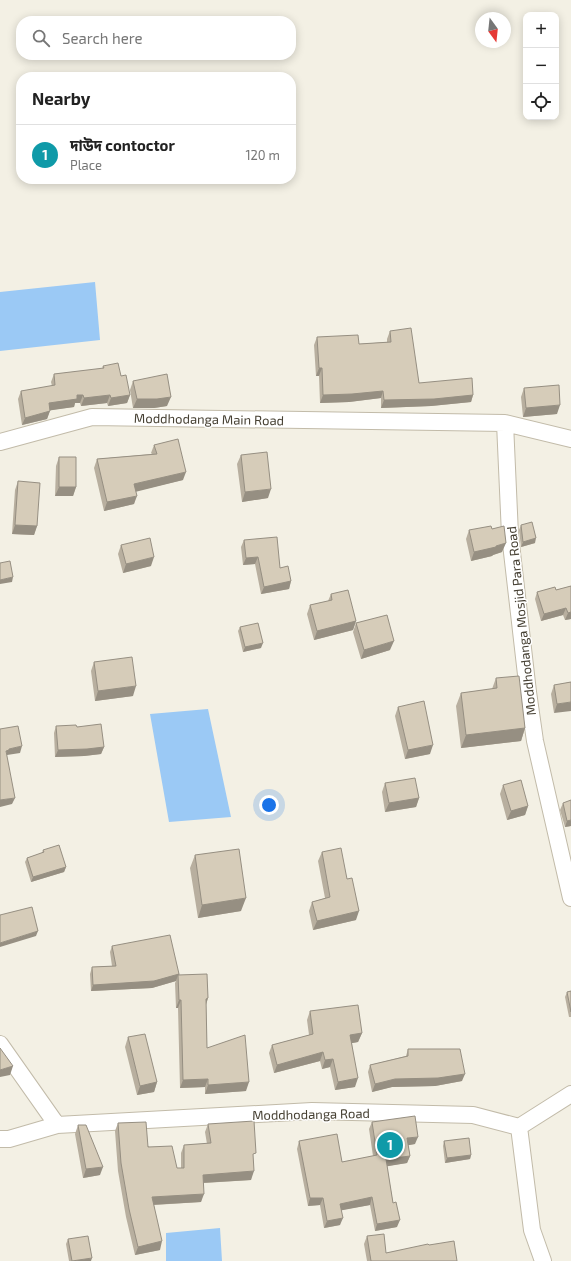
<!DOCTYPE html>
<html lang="en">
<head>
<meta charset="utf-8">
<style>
  :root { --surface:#fff; --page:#f2f2f2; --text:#222; --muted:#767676; --line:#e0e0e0; --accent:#b45309 }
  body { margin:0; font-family:"Exo 2","Noto Sans Bengali",sans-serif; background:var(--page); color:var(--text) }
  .controls { position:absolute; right:12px; top:12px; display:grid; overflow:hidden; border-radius:8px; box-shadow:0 2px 10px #0003 }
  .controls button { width:36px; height:36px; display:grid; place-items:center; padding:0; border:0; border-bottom:1px solid var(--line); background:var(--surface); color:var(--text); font:20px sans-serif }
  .compass { position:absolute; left:475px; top:12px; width:36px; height:36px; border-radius:50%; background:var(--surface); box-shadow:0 2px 10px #0003; rotate:165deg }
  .you { position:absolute; left:269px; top:805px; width:14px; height:14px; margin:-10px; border:3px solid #fff; border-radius:50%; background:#1a73e8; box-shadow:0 0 0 6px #1a73e833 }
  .badge { display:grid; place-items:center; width:26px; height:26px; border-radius:50%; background:var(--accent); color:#fff; font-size:13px; font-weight:700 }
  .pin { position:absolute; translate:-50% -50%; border:2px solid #fff; box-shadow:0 1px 4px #0006 }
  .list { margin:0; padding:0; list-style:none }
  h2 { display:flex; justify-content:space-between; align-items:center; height:52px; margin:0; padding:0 16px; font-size:17px }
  h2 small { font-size:13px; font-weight:400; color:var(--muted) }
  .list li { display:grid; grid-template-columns:26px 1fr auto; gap:12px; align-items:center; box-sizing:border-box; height:60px; padding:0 16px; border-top:1px solid var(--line) }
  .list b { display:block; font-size:15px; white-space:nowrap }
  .list p { margin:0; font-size:13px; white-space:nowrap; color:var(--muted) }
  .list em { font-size:13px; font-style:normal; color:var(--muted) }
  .icon { flex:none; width:22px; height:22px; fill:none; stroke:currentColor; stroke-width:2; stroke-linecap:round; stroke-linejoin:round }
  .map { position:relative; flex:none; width:571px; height:1261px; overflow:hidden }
  .search { position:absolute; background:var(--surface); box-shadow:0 2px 10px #0003; left:16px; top:16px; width:280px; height:44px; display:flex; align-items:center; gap:10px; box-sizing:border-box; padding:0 14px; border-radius:16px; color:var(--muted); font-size:15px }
  .panel { position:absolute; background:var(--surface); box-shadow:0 2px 10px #0003; left:16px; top:72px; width:280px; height:112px; border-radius:16px }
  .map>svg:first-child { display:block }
  .water { fill:#9bc9f5 }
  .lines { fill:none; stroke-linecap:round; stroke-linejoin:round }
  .minor-casing { stroke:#c2bba9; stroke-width:18 }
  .minor { stroke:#fff; stroke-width:16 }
  .wall { fill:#b8af9f }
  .shaded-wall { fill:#968f82 }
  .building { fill:#d6ccb9; stroke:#968f82 }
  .labels { text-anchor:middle; stroke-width:3; stroke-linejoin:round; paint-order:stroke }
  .street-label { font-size:13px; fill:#464033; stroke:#fff }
</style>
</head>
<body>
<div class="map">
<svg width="571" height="1261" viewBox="0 0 571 1261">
  <rect width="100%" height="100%" fill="#f3f0e4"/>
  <path class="water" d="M95 282 100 340 0 351V292Z
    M208 709 231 817 169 822 150 714Z
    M220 1228 222 1261H166V1233Z"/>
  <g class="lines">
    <g class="minor-casing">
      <path id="minor" d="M505 423 571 439
        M0 442 92 417 505 423 510 535 528 692 535 741 571 898
        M0 1044 57 1125
        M519 1127 532 1230 543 1261
        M519 1127 571 1094
        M0 1139H9L57 1125 312 1111 473 1115 519 1127"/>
    </g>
    <use href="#minor" class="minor"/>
  </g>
  <path class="wall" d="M390 331 419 383 473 395 471 402 431 406 381 408V398L349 402 320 403 319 376H316L314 345 317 337 359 344 387 342V339Z
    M103 366 121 376 130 395 127 403 108 406 107 403 81 406 80 403H75L74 407 50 410 47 419 22 425 18 399 21 391 52 386 51 382 54 374 102 369Z
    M133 381 167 406 154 408H133L130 390Z
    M524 388 557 414 523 417 521 397Z
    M154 445 183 480 136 491 134 504 104 511 94 468 97 459 152 454 151 453Z
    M241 455 268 498 242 502 237 464Z
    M59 457 76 487 73 496H55L56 466Z
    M18 481 37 526 34 535 12 534 15 490Z
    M521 525 535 543 521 547 519 530Z
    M469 530 502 552 493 555 492 556 471 561 466 539Z
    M244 540 280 568 291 581 289 589 261 594 255 564 243 565 241 547Z
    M121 545 151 566 123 573 118 554Z
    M571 586V619L565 620 563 615 541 621 535 599 537 592 556 590Z
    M331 594 356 621 353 630 314 640 307 614 310 605 328 601Z
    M356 623 390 650 361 659 353 632Z
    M240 627 261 648 243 652 238 631Z
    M94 662 133 696 95 701 91 671Z
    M496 678 525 728 521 741 461 748 456 706 461 693 492 689Z
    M571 682 554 713 551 694 554 685Z
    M398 707 430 754 405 759 395 716Z
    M56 726 77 727 104 747 101 754 84 756 55 757 54 733Z
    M385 783 419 798 416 807 385 812 382 792Z
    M503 785 528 806 525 815 507 820 500 794Z
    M563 803 571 826 565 827 560 810Z
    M43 850 66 867 64 872 31 882 25 862 27 858 42 853Z
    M322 852 347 879 356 920 313 930 309 911 312 902 325 898 318 861Z
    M195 855 241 911 198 918 190 868Z
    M112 946 179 974 208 998 206 1005 207 1048 246 1091 205 1094V1087L180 1088 178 1008H176L175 983 176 981 152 988 91 991 90 974 92 967 112 966 110 952Z
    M571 991V1017H569L565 997 567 992Z
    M310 1011 362 1033 358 1042 352 1043 355 1087 335 1090 330 1067 322 1069 320 1061 274 1073 269 1053 272 1045 309 1035 307 1020Z
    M128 1037 157 1082 154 1092 137 1095 125 1047Z
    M408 1049 462 1081 435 1086 392 1087 372 1092 368 1072 370 1065 406 1056Z
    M372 1122 415 1144 408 1145 410 1156 407 1163 387 1166 397 1227 375 1231 370 1205 341 1210 340 1225 324 1228 320 1205 308 1206 297 1149 299 1141 342 1162 373 1156 369 1129Z
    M118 1123 177 1168H181V1153L184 1145 207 1144 205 1132 208 1124 253 1159 251 1180 204 1183 201 1202 154 1205 160 1250 135 1255 126 1217 118 1171 115 1131Z
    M78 1125 100 1175 83 1178 75 1134Z
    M444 1141 471 1155 470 1159 445 1163 443 1146Z
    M367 1236 386 1253 429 1245 457 1261H367L364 1244Z
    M68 1239 91 1261H69L66 1244Z"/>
  <path class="shaded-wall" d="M319 368H322L319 376H316Z
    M383 391 381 398 349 402 320 403 323 395Z
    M77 395H83L80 403H75L74 407 46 411 49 403Z
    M110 395 107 403 81 406 84 398Z
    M130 395 127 403 108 406 111 398Z
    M473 395 471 402 431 406 381 408 384 400Z
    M171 397 167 406 154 408H133L137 399Z
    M560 405 557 414 523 417 526 408Z
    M50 411 47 419 22 425 25 418Z
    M186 472 183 480 131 493 134 484Z
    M59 487H76L73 496H55Z
    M271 489 268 498 242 502 245 492Z
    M137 496 134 504 104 511 107 502Z
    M15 525 37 526 34 535 12 534Z
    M536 538 535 543 521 547 523 542Z
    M506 543 502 552 493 555 492 556 471 561 474 552Z
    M154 557 151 566 123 573 126 564Z
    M258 557 255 564 243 565 246 558Z
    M13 577 12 582 0 584V580Z
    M291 581 289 589 261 594 264 587Z
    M566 608 563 615 541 621 544 614Z
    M571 612V619L565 620 568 613Z
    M356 621 353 630 314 640 317 631Z
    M394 641 390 650 361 659 364 650Z
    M263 643 261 648 243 652 245 647Z
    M136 686 133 696 95 701 98 691Z
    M571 702V711L554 713 557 704Z
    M525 728 521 741 461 748 466 735Z
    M433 745 430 754 405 759 408 750Z
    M22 746 20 753 7 755V757L6 751 9 749Z
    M104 747 101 754 84 756 55 757 58 750Z
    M15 798 12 804 0 807V800Z
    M419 798 416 807 385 812 389 803Z
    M528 806 525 815 507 820 511 811Z
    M571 820V826L565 827 567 821Z
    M66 867 64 872 31 882 33 877Z
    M246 898 241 911 198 918 202 905Z
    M359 911 356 920 313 930 317 921Z
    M38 931 36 936 0 947V943Z
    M179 974 178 975 176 981 152 988 91 991 93 985Z
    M208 998 205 1007 206 999Z
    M179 1000H181L178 1008H176Z
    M362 1033 358 1042 347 1044 350 1035Z
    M323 1052 320 1061 274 1073 277 1065Z
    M333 1059 330 1067 322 1069 325 1060Z
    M13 1066 10 1075 0 1077V1070Z
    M465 1074 462 1081 435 1086 392 1087 372 1092 375 1084 395 1079Z
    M358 1078 355 1087 335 1090 338 1082Z
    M208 1079 205 1087 180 1088 183 1080Z
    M157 1082 154 1092 137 1095 140 1086Z
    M249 1082 246 1091 205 1094 208 1085Z
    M418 1137 415 1144 404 1146 407 1138Z
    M471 1155 470 1159 445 1163 447 1158Z
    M410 1156 407 1163 383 1167 386 1159Z
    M103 1167 100 1175 83 1178 86 1169Z
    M254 1171 251 1180 200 1183 203 1175Z
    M204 1194 201 1202 149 1205 152 1197Z
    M372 1197 370 1205 338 1211 340 1204Z
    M310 1198H323L320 1205 308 1206Z
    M343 1218 340 1225 324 1228 327 1221Z
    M400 1220 397 1227 375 1231 377 1224Z
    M162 1241 160 1250 135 1255 138 1247Z
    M92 1258 91 1261H72Z"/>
  <path class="building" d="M411 328 419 383 472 378 473 395 434 399 384 400 383 391 352 394 323 395 322 368H319L317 337 358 335 359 344 391 342 390 331Z
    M118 363 121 376 126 375 130 395 111 398 110 395 84 398 83 395H77V399L49 403 50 411 25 418 21 391 55 385 54 374 104 368 103 366Z
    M167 374 171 397 157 399H137L133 381Z
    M559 385 560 405 526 408 524 388Z
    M178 439 186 472 134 484 137 496 107 502 97 459 157 454 154 445Z
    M267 452 271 489 245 492 241 455Z
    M59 457H76V487H59Z
    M18 481 40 483 37 526 15 525Z
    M532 522 536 538 523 542 521 525Z
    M491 526 492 529 504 526 506 543 496 546V547L474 552 469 530Z
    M277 537 280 568 288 566 291 581 264 587 258 557 246 558 244 540Z
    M150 538 154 557 126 564 121 545Z
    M10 561 13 577 0 580V563Z
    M571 586V612L568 613 566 608 544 614 537 592 555 587 556 590Z
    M348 590 356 621 317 631 310 605 332 600 331 594Z
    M387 615 394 641 364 650 356 623Z
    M258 623 263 643 245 647 240 627Z
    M132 657 136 686 98 691 94 662Z
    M519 676 525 728 466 735 461 693 497 688 496 678Z
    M571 682V702L557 704 554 685Z
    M424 701 433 745 408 750 398 707Z
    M101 724 104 747 87 749 58 750 56 726 76 725 77 727Z
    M18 726 22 746 9 749V750L6 751 15 798 0 800V729Z
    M415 778 419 798 389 803 385 783Z
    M521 780 528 806 511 811 503 785Z
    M571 800V820L567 821 563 803Z
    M59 845 66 867 33 877 27 858 44 852 43 850Z
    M341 848 347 879 352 878 359 911 317 921 312 902 330 897 322 852Z
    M239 849 246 898 202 905 195 855Z
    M32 907 38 931 0 943V915Z
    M170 935 179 974 154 981 93 985 92 967 116 966 112 946Z
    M207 974 208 998 206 999 207 1048 245 1035 249 1082 208 1085V1079L183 1080 181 1000H179L178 975Z
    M571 991V1012L567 992Z
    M358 1005 362 1033 350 1035 358 1078 338 1082 333 1059 325 1060 323 1052 277 1065 272 1045 313 1034 310 1011Z
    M145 1034 157 1082 140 1086 128 1037Z
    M0 1048 13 1066 0 1070Z
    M408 1049H460L465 1074 438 1078 395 1079 375 1084 370 1065 408 1056Z
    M415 1116 418 1137 407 1138 410 1156 386 1159 393 1203 396 1202 400 1220 377 1224 372 1197 340 1204 343 1218 327 1221 323 1198H310L299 1141 337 1134 342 1162 377 1155 372 1122Z
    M254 1121 256 1153 253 1154 254 1171 203 1175 204 1194 152 1197 162 1241 138 1247 129 1209 121 1163 118 1123 146 1122 148 1147 172 1146 177 1168H184V1145L211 1143 208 1124Z
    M78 1125H86L103 1167 86 1169Z
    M469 1138 471 1155 447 1158 444 1141Z
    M384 1234 386 1253 428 1244 429 1245 454 1241 457 1261H371L367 1236Z
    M88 1236 92 1258 72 1261 68 1239Z"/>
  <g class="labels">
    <g class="street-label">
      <text transform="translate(209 419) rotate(1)" y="5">Moddhodanga Main Road</text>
      <text transform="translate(521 621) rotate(-96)" y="5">Moddhodanga Mosjid Para Road</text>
      <text transform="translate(311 1114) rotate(-1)" y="5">Moddhodanga Road</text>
    </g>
  </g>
</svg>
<div class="controls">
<button>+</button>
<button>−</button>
<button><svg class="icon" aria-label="locate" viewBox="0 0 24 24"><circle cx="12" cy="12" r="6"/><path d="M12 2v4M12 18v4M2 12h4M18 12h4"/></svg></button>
</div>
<svg class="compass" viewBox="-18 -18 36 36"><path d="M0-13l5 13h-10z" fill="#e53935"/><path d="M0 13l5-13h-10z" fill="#767676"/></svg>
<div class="you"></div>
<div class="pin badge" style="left:390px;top:1145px;background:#0f9aa8">1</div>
<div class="search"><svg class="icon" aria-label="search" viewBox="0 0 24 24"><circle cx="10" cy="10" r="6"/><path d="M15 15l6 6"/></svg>Search here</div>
<section class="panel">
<h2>Nearby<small></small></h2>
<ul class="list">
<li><span class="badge" style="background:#0f9aa8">1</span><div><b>দাউদ contoctor</b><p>Place</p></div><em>120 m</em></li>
</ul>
</section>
</div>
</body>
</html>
